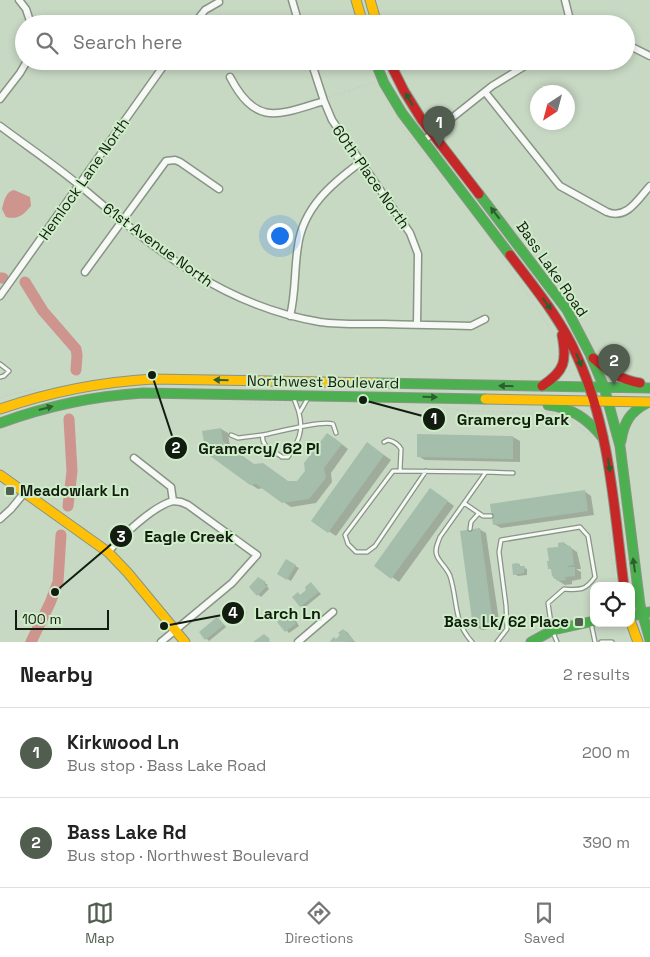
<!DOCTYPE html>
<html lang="en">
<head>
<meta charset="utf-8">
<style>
  :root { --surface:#fff; --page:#f2f2f2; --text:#222; --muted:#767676; --line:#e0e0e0; --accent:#515e4f }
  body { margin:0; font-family:"Space Grotesk",sans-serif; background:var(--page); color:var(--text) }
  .controls { position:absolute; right:15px; bottom:15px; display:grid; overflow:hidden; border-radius:10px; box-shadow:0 2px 8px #0003 }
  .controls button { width:45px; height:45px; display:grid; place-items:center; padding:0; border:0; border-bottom:1px solid var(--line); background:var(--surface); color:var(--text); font:25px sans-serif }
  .compass { position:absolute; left:530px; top:85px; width:45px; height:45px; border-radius:50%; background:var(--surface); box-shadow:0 2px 8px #0003; rotate:216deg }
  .scale { position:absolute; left:15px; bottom:12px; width:94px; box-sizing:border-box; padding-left:5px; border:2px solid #121d10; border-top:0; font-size:14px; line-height:18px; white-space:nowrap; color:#121d10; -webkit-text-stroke:4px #ceedc8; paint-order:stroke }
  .you { position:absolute; left:279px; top:235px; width:18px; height:18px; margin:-12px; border:4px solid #fff; border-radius:50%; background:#1a73e8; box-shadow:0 0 0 8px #1a73e833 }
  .badge { display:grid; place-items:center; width:32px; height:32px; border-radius:50%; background:var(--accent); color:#fff; font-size:16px; font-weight:700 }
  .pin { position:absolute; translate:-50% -41px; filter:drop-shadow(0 1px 2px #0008) }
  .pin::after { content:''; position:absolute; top:26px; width:18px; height:15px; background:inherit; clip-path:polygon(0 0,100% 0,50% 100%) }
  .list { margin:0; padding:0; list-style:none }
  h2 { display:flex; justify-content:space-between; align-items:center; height:65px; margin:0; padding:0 20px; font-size:21px }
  h2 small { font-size:16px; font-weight:400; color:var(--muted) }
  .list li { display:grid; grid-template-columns:32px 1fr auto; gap:15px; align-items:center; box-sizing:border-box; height:90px; padding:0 20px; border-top:1px solid var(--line) }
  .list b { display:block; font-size:19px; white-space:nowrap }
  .list p { margin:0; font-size:16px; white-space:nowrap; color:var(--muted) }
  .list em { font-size:16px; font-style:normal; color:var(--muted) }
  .icon { flex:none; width:28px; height:28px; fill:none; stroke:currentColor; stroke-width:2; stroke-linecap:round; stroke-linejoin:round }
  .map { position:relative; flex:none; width:650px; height:642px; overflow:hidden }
  .search { position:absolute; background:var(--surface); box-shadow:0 2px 8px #0003; left:15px; right:15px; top:15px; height:55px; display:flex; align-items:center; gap:12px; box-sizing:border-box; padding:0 18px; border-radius:28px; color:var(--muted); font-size:19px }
  .sheet { height:245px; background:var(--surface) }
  nav { display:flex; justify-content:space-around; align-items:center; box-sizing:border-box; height:70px; border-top:1px solid var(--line); background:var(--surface); font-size:14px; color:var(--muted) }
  nav a { display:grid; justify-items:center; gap:2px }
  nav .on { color:var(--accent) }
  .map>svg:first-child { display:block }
  .water { fill:#ce948e }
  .shadow { fill:#0003 }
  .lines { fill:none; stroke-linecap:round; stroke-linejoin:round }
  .river { stroke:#ce948e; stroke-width:11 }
  .building { fill:#a4beab }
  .lane-casing { stroke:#889585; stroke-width:5.5 }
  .street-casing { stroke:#889585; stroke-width:9 }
  .fast-casing { stroke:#889585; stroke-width:11 }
  .slow-casing { stroke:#889585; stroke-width:11 }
  .jam-casing { stroke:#889585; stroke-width:11 }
  .path { stroke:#c8cdc6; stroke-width:1; stroke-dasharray:2.5 2.5; stroke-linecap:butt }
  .lane { stroke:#f7f9f6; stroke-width:3 }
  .street { stroke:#f7f9f6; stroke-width:6 }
  .fast { stroke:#4caf50; stroke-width:9 }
  .slow { stroke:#ffc107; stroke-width:9 }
  .jam { stroke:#c62828; stroke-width:9 }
  .oneway { fill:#2c5f2d }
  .poi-dot { fill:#515e4f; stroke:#ceedc8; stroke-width:2 }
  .labels { text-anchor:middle; stroke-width:4; stroke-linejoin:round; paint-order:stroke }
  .street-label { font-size:15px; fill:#121d10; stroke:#ceedc8 }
  .poi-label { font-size:15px; font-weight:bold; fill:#121d10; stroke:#ceedc8; text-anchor:start }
  .leader { fill:none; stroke:#121d10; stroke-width:2 }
  .callout-dot { fill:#121d10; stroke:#ceedc8; stroke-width:2 }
  .mark-label { font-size:15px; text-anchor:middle; font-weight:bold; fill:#fff }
  .callout-label { font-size:16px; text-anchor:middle; font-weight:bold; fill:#121d10; stroke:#ceedc8; stroke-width:4; stroke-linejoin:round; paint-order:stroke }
</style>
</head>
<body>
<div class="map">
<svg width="650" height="642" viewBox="0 0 650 642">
  <rect width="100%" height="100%" fill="#c7d8c3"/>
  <path class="water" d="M14 190 30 197 31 206C23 215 18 220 6 217L2 209C4 202 5 192 14 190Z"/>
  <path class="shadow" d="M221 429 228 433 230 447 255 465 289 482 298 483 334 438 348 449 331 473 332 482 316 503 291 507 263 488 258 489 250 484 204 432Z
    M513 437 520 441V462L425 460 418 456Z
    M374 448 391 460 336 536 313 521Z
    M584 491 591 496 594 515 501 528 494 524Z
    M438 494 454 506 399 582 375 565Z
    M479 529 486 533 500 627 482 630 475 626Z
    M564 543 577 552 581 569H576L581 572V579L572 581V584L565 585 554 578 552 570 550 568 560 548Z
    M286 561 299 568 291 581 279 574Z
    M520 566 527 569V575L518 576 515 574Z
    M258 579 268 585 267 586 269 589 261 597 250 587Z
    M311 584 321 594 304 608 301 606V596L308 590Z
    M236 601 247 613 237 620 234 618Z
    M289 615 295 619 299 626 289 633 279 622Z
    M218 618 226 627 209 641 201 633Z
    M343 630 347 632 355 642 331 641 337 640Z"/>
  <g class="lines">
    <path class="river" d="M0 278H3
      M25 282 43 311 76 349 77 355 76 370
      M68 506 72 471 69 419
      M31 642 50 603 58 582 61 535"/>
  </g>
  <path class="building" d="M221 428 223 441 253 464 263 463 288 481H297L305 471 304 463 327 433 342 444 324 468 326 478 309 499 282 503 256 484 250 485 206 453 202 431Z
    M417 434 513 436V459L417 457Z
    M367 442 384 455 328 533 311 521Z
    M430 488 448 501 391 579 374 566Z
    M585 490 588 511 493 525 490 504Z
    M480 528 493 624 473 627 460 531Z
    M564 542 565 545 570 546 572 549 573 558 574 565 568 566V567H575V576L565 577 566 580 557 581 556 578H553V576H552L551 569H548L547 561H549L547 548 558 547V543Z
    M286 559 296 565 287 580 277 574Z
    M517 563 520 564V566H525L524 573 513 575 512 564Z
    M258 577 266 582 264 584 267 586 257 596 249 587Z
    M311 582 319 592 300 607 292 597 298 592 300 595 306 590 305 587Z
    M236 600 244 611 234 619 225 608Z
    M288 613 295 619 294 620 296 624 285 632 277 622Z
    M217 617 224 625 205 640 199 632Z
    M343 629 354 641 331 642 330 641 334 637 336 639 340 635 338 633Z
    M264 634 270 639 269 640 270 642H253Z"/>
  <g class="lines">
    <g class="lane-casing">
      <path id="lane" d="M0 364 9 371 4 376 0 377
        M294 398C295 403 298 408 299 413 304 432 298 442 288 457H282C274 451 260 446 263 435 278 432 321 420 333 424L336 433
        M300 412 308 398
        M231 435 238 438 262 435
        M384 442 388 440C393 441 398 444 401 449L400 471
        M426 471 375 546 367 552H356L348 544 345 535 393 471 486 472 440 537C438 543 434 549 437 556 440 563 447 568 450 576 458 601 453 621 472 642
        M486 472 513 473
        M464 503 483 516H491
        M470 529 471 522 478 514
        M591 623 595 642
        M497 642 507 629 506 606 499 552 501 540 580 527 588 536 595 577C585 591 580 590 564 589L548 603 552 630 557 642
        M601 642H612"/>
    </g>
    <g class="street-casing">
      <path id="street" d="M19 0 26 9 31 24
        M292 0 299 24
        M565 0 571 24
        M194 24 205 10 219 2
        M626 44 650 56
        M311 61 324 101 332 120 410 233 418 254 417 325
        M230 77C256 127 278 115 324 101
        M485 92 560 186 607 212C627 220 638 199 650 186
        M0 99 20 73 27 61
        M0 126C28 147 58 167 85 190 157 251 224 306 320 322 341 325 363 324 384 324 413 325 442 325 471 326L485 319
        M423 141 492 86 533 61
        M85 272 166 161 175 160 180 162 219 189
        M0 296 167 61
        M290 316C296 293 294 270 298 246 303 208 331 184 361 162
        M134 458 171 487 173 501 181 502 188 505 257 555 232 583 161 642
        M0 519 11 509 25 492
        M108 552C121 537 153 506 173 501
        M298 642 333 612"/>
    </g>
    <g class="fast-casing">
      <path id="fast" d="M375 61 384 83 402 113 510 255
        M479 194 567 310 590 354 604 387 620 446 640 605 650 640
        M378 383 650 388
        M548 405C572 408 588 419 603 438
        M0 423C47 406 93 396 143 393L485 399
        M621 441C624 422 630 412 647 403
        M631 616 650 612
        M531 642 553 630 594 621"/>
    </g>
    <g class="slow-casing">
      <path id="slow" d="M356 0 363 24
        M370 0 377 24
        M485 399 650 402
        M0 409C50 392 100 382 153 379L378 383
        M0 475 108 552 128 573 185 642
        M631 623 638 642"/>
    </g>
    <g class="jam-casing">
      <path id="jam" d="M389 61 404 91 422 120 479 194
        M510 255C534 287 561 319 577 356 610 428 614 509 624 586
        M593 358C607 371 621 380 640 383
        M542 386C565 371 567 361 562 335"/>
    </g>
    <path class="path" d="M329 97 375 82
      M396 118 444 182
      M470 169 479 180
      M527 242 571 301
      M501 257 537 308 555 337
      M570 370 577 379
      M645 377 650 378
      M0 398 12 394 36 389
      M239 403 290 405
      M427 406 472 411 558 414
      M572 420 582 430 590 434
      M609 533 615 586"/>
    <use href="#lane" class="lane"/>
    <use href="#street" class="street"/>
    <use href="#fast" class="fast"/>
    <use href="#slow" class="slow"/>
    <use href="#jam" class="jam"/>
  </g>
  <defs><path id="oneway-solid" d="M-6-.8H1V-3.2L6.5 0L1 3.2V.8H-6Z" transform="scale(1.25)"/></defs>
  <g class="oneway">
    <use href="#oneway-solid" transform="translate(409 99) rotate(-121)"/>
    <use href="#oneway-solid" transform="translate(495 213) rotate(-128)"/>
    <use href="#oneway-solid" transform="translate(547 304) rotate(54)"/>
    <use href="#oneway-solid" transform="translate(579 360) rotate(67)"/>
    <use href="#oneway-solid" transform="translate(221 380) rotate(-178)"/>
    <use href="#oneway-solid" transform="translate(506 386) rotate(-179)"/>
    <use href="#oneway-solid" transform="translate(430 397) rotate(1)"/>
    <use href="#oneway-solid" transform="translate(46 408) rotate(-15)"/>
    <use href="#oneway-solid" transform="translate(609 465) rotate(82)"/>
    <use href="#oneway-solid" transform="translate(634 565) rotate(-98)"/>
  </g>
  <g class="poi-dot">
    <rect x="5" y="486" width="10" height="10" rx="2.5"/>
    <rect x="574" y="617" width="10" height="10" rx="2.5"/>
  </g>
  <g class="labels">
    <g class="street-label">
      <text transform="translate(371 177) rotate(55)" y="5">60th Place North</text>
      <text transform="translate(84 179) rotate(-55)" y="5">Hemlock Lane North</text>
      <text transform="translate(158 245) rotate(36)" y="5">61st Avenue North</text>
      <text transform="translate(552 269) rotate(55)" y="5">Bass Lake Road</text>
      <text transform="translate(323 382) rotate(1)" y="5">Northwest Boulevard</text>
    </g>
    <g class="poi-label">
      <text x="20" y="496">Meadowlark Ln</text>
      <text x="569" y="627" text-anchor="end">Bass Lk/ 62 Place</text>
    </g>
  </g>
  <path class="leader" d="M363 400L434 419M152 375L176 448M55 592L121 536M164 626L233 613"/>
  <g class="callout-dot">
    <circle cx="363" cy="400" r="5"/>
    <circle cx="152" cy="375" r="5"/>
    <circle cx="55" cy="592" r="5"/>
    <circle cx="164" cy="626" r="5"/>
    <circle cx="434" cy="419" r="12"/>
    <circle cx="176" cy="448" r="12"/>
    <circle cx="121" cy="536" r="12"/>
    <circle cx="233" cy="613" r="12"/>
  </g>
  <g class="mark-label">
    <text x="434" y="424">1</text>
    <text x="176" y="453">2</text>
    <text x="121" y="542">3</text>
    <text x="233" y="618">4</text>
  </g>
  <g class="callout-label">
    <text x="513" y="425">Gramercy Park</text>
    <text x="259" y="454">Gramercy/ 62 Pl</text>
    <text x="189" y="542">Eagle Creek</text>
    <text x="288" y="619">Larch Ln</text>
  </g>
</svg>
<div class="controls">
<button><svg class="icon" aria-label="locate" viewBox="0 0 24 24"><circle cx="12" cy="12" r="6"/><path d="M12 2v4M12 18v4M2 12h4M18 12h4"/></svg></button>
</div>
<svg class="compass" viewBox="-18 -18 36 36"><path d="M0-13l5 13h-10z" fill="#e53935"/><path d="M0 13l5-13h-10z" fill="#767676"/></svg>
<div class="scale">100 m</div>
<div class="you"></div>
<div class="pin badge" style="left:439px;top:147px">1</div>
<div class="pin badge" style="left:614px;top:385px">2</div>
<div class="search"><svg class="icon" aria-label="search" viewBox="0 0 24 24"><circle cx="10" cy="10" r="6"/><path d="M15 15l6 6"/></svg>Search here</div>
</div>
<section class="sheet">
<h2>Nearby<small>2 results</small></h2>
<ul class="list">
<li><span class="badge">1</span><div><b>Kirkwood Ln</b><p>Bus stop · Bass Lake Road</p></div><em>200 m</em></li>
<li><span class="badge">2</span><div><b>Bass Lake Rd</b><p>Bus stop · Northwest Boulevard</p></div><em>390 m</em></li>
</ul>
</section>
<nav>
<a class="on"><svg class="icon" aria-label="map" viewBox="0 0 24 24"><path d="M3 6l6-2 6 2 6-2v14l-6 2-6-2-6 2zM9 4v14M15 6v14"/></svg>Map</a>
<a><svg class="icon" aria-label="directions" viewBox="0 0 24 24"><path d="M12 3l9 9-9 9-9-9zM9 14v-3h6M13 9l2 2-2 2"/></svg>Directions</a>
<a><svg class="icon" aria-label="saved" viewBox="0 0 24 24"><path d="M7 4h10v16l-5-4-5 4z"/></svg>Saved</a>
</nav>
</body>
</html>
